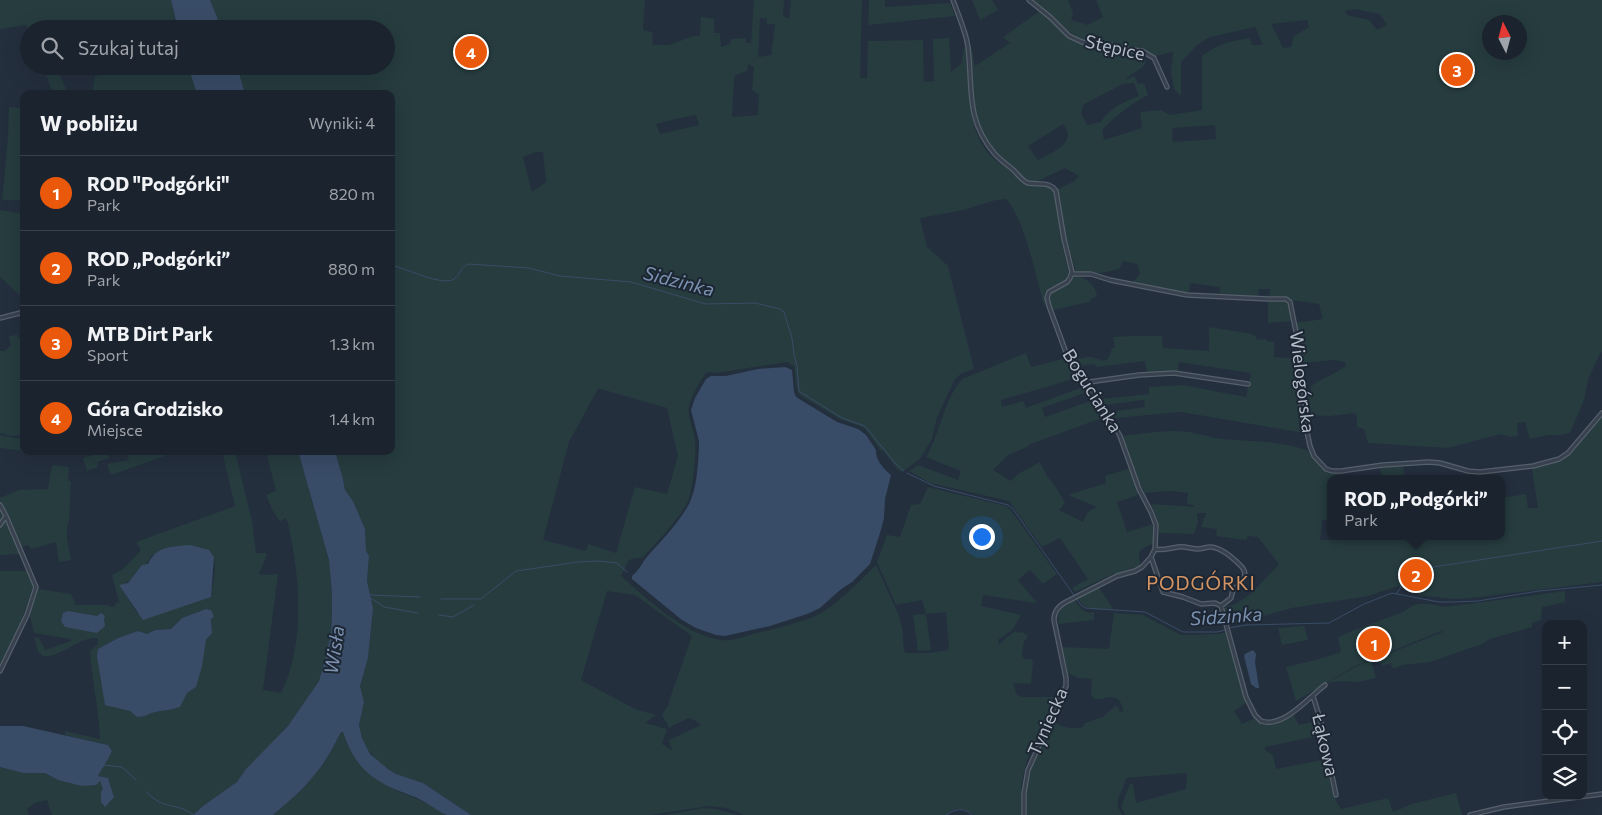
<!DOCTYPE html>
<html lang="pl">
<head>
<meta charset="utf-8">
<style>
  :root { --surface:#1b232e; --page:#282f3a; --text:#f1f3f6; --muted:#a0a4aa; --line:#39404a; --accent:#ea580c }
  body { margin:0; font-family:Commissioner,sans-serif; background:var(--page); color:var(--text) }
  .controls { position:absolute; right:15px; bottom:15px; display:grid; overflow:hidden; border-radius:10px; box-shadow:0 5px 20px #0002 }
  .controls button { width:45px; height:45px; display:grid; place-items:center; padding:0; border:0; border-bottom:1px solid var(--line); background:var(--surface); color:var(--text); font:25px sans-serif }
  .compass { position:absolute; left:1482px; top:15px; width:45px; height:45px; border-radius:50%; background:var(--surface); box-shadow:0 5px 20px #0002; rotate:354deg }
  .you { position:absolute; left:981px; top:536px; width:18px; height:18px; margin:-12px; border:4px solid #fff; border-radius:50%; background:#1a73e8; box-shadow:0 0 0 8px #1a73e833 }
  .badge { display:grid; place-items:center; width:32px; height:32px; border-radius:50%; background:var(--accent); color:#fff; font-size:16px; font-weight:700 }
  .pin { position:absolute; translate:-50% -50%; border:2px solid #fff; box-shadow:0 1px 5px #0006 }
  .popup { position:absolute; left:1327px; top:475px; width:178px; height:65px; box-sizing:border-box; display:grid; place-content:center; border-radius:10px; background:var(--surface); filter:drop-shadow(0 1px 4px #0005); font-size:16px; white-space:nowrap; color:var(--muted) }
  .popup b { font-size:19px; color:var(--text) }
  .popup::after { content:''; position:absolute; left:50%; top:100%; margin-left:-10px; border:10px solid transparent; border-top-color:var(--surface) }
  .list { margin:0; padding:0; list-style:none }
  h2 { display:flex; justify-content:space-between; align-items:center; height:65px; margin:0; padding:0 20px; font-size:21px }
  h2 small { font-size:16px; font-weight:400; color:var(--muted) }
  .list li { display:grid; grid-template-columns:32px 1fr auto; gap:15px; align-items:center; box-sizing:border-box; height:75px; padding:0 20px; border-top:1px solid var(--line) }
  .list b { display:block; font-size:19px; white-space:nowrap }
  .list p { margin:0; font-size:16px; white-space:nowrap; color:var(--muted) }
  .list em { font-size:16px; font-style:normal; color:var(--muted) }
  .icon { flex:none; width:28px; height:28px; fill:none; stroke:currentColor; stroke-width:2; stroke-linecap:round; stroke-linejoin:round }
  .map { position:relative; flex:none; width:1602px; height:815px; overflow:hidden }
  .search { position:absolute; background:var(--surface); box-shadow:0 5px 20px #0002; left:20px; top:20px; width:375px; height:55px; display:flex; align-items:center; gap:12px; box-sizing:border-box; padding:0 18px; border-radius:28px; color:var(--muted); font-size:19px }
  .panel { position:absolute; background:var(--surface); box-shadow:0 5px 20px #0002; left:20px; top:90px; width:375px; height:365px; border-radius:10px }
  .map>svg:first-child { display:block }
  .green { fill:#263c3f; fill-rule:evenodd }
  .water { fill:#394c67 }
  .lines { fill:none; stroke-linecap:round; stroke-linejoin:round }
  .stream { stroke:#394c67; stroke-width:1 }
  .minor-casing { stroke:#565f6c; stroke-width:5.5 }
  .minor { stroke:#38414e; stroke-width:3 }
  .labels { text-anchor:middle; stroke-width:4; stroke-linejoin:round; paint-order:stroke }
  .street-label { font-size:18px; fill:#b4bcc9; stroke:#1d2633 }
  .water-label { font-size:19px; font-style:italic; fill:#7c92b1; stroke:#1d2633 }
  .neighbourhood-label { font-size:19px; letter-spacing:1px; fill:#d59563; stroke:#1d2633 }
</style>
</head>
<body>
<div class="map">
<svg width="1602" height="815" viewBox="0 0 1602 815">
  <rect width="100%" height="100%" fill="#242f3e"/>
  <path class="green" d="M0 0H171L178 29H62L40 26 41 29H29V31L26 25 0 29Z
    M210 0H645L643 30 652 32 653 45H669L693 36H700L701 17 714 19V33H720L721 47 730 44 731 39 746 38V43H751L754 0H784L783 16 789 19 791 0H862L860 78H867L868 41 923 40 924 82 934 81 933 39 949 38 951 72 961 64 964 48 966 47C971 84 964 130 993 158 999 164 1006 166 1012 171 1018 176 1022 183 1030 185 1036 187 1043 186 1049 187L1055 193 1062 243 1069 273 1066 280 1050 288 1045 297V307C1036 280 1025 218 1006 199L996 200 963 210 921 218 920 219 927 247 948 266 974 369 962 373 955 379 937 417 932 439 920 459 902 472 897 469 883 450 881 451 866 430 862 427 840 419 800 395 797 390 794 366 787 362 717 373 707 372C700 381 692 394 689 406 687 417 694 429 695 440 697 452 693 489 688 501 680 519 656 543 642 558H636L629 560 621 576C649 600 679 630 715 639 729 643 743 637 756 633 774 629 794 624 811 618 833 609 860 581 876 565L899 616 902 628 904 651 906 653H928L948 650 949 648 946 612 926 614 931 650 918 651 913 615 926 614 922 600 896 605 877 562 887 535 900 537 911 505 920 504 928 487 1006 506 1010 509 1057 574 1043 584 1030 570 1018 580 1037 603 983 595 981 606 1021 615 1012 630 998 640 999 644 1015 631 1018 633 1023 632 1028 637 1024 641 1022 655 1024 659H1031L1033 662 1031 684 1013 683 1017 695 1022 697H1058L1027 760 1021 785V815H974L964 809H959L953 810 946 815H744L727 808 709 806 650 815H471L423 783 396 774 379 763 367 749 362 738 359 725 364 702 360 686 368 658 373 608 367 581 369 556 366 551 365 529 353 501 345 490 343 479 335 451H391V94H245L237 66H386V29H316L310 23H301L304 29H222ZM760 18H767V24H775L771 55 758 57ZM748 64 754 67 752 90 759 95 758 115 732 117 734 79 736 75 747 71ZM696 115 699 125 660 134 656 124 680 118ZM536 152H543L546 182 532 192 523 157ZM597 388 667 408 678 456 667 494 635 487 616 553 588 544 586 551 543 540 569 442 598 389ZM607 591 635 595 692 636 668 704 670 702 662 715 668 725V728L689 718 696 721 701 725 669 740 672 750 662 744 667 729 645 723 656 715 635 709 581 680Z
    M869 0H885V7L950 3 955 16 868 25Z
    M972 0H992L998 10 980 20Z
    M1030 0H1068L1073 13 1071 20 1088 25 1103 17 1096 0H1602V352L1600 353 1588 380 1584 400 1570 433 1560 435H1548L1530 439 1525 422 1517 423 1518 436 1509 437 1501 434 1448 448 1368 443 1364 429 1357 427V415L1354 413 1330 416 1305 415 1302 401V392H1311V386C1322 378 1335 374 1346 366L1345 362 1334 360 1301 363 1299 339 1295 323 1323 319 1319 304 1291 300 1287 298H1269L1270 289H1259L1258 297 1220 295V287L1190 283 1189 294 1131 283 1136 279 1140 273 1137 264 1123 261 1120 268C1104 274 1092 274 1076 272L1066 238 1058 189 1073 182 1079 176 1065 168 1038 181H1030L1025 179 1015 168 996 155 980 130 976 116 973 101 972 68 970 45H971L975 66 1010 43 1003 37 1040 11 1068 37 1083 43 1111 45 1109 43C1088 44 1075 40 1061 24H1057ZM1355 9 1380 14 1387 25 1377 30 1369 20 1347 15 1345 11ZM1307 20 1309 27 1294 36 1291 47 1283 48 1271 24ZM1490 22H1520V52H1490ZM1255 27 1263 45H1252L1250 38C1230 41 1218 44 1202 56V110L1170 115 1161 110 1140 112 1142 128 1104 140 1102 130C1116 115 1130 105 1148 95L1144 83 1138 84 1134 76 1126 80C1130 73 1140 71 1145 64V55L1150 53 1155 56 1173 52 1171 72 1174 89 1181 96V62L1198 44 1210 37ZM1134 83 1139 96C1124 102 1110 107 1101 122L1087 125 1081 113 1084 104 1123 84ZM1063 124C1078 143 1053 152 1038 160L1028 146ZM1215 125 1216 139 1173 142 1172 128Z
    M43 66H56L68 94H53Z
    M99 66H188L197 94H92L95 76 103 75Z
    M9 107 22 108 21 200 24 199V299L0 277V210L20 213 21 200H2L8 138Z
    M1075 276C1086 277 1095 285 1097 296L1092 298 1089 302 1053 310C1046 291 1051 294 1065 285 1069 283 1072 279 1075 276Z
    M1268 300H1284L1288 304 1292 321 1268 323Z
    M1209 327 1252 334 1257 338 1256 340 1266 339V341L1274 342V357L1298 359 1299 403 1304 424H1302L1304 433 1181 412 1115 418 1111 412 1145 407 1144 400 1105 405 1101 399 1149 394V387L1183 385 1246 397 1251 373 1179 362 1178 371 1147 373 1145 361 1096 367 1095 364 1085 365 1077 368 1072 360C1077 359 1084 357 1089 357 1102 358 1107 368 1112 348L1115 347 1113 337 1134 336H1162L1163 348 1209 351Z
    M18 335V338L24 337V435L11 436 0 433V351H5L11 345 9 336Z
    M1026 353 1031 367 1066 358 1070 368 1077 378 1001 400 1002 407 1023 401 1026 408 1083 387 1087 392 1042 408 1045 417 1093 400 1102 418 1028 445 1029 446 1008 455 993 470 1011 481 1018 474 1040 462 1047 476 1057 489 1065 503 1059 510 1083 522 1088 512 1097 507 1068 495 1106 483 1105 476 1131 468 1138 495 1117 502 1127 532 1153 524V544C1140 548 1136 552 1141 565L1116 574 1115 573 1075 592 1072 588 1088 579 1060 538 1042 547 1009 501 930 483 909 471 918 465 958 480 961 471 926 457C941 432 943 401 962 379Z
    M1602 416V582L1470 598 1455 599 1418 595 1416 591 1406 590 1398 586 1368 596 1292 608 1229 625 1225 608 1237 603 1252 593 1279 564 1258 537 1248 536 1246 540 1216 536 1217 529 1201 527 1206 513H1197L1198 522 1194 534 1159 533 1157 518 1151 504 1194 507V505L1187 504 1188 493 1169 491 1145 493 1139 482 1122 436C1144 434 1166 429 1188 432 1199 433 1210 438 1222 439 1251 442 1281 440 1309 451H1311C1318 465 1323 472 1339 472L1341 479H1331V520H1322L1320 540H1343V536H1501V500L1502 498 1526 494 1528 508H1538L1532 468 1559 459 1570 454Z
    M0 435 15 438H24V451L0 448Z
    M90 451H127V452L179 451 111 475 107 464 129 460 127 452 121 454 108 451 109 458 97 462 98 467 87 471 83 458 91 456Z
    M222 451H235L252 521 256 553H266L267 555 259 574 266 575 278 574 263 690 281 693C306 644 300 572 287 520L285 518 280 522 272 509 266 495 276 491 266 451H298L329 560 332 594V613L331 634 325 659 319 681 288 726 247 769 238 782 203 806 193 815H52L47 800 35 803 27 809 29 815H0V767L23 773H45L58 780 100 781 103 789 114 797 108 778 98 776 112 751 108 745 65 735V731L100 739C99 710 92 681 90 651L98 644 97 638C92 638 87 639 82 641 73 645 50 661 41 655 36 651 36 642 34 637L39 638 45 650 71 641V639L34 633 29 612 38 589 71 594 76 605H109L110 607 115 606V604L119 602 112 575 123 569 141 550 136 542 235 506ZM152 555 214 557 215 569 211 597 137 613 120 586C133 580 146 569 152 555ZM206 609 211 610 212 633 206 640 204 649 180 707C172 710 164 710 156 712 148 713 147 717 137 717L130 711 121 708 98 649 118 638 138 631 147 635 155 630 171 629 182 618Z
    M52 465 69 467 68 481H71L69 521C64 533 69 548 71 560L59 562 56 542 31 549 28 545 22 547 0 501V498L19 490 48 489Z
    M1380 466H1403L1404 479H1382Z
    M0 508 4 513 21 554 0 555Z
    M0 571H28L34 587 14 639 0 669Z
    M1099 588 1112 607V609C1096 609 1087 613 1078 598Z
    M1565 591V602L1542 607 1541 620 1532 623V627L1490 639 1482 644 1430 662 1402 665 1393 669 1391 663 1382 666 1378 658 1443 632 1441 631 1353 667 1296 701 1286 667 1319 659 1341 652 1338 637C1358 628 1379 621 1401 613 1405 611 1410 607 1414 605 1423 602 1437 605 1445 607Z
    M1075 600C1080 608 1084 614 1094 612V620L1059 624C1056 610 1064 607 1075 600Z
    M1114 613 1143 615 1181 635 1218 634 1227 632 1231 650 1246 703 1234 711 1242 724 1255 718 1264 724H1268L1293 714 1299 725 1320 720 1322 735 1265 747V750L1273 755 1276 769 1327 759 1336 801 1341 809 1388 798 1393 812 1412 804 1456 793 1462 815H1125L1121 807 1130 784H1133L1136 803 1186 789 1187 773 1126 778C1124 793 1110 801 1123 815H1027L1026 795 1032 765 1052 721C1063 727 1071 730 1083 727L1085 723 1103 717 1115 706 1119 708V711L1123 712C1123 705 1119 696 1110 697 1104 697 1100 701 1093 698L1091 693 1092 679 1078 678 1068 673 1062 647 1109 649Z
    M1304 626 1308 640 1282 645 1278 628Z
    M1371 660 1376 678 1358 682 1340 681 1327 683 1353 668Z
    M341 732H343C351 761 373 780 400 792 416 799 432 803 445 815H273C288 802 304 789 316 773 326 761 334 746 341 732Z
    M703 808 717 809 738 815H664Z"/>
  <path class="water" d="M171 0H210L222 29H178Z
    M188 66H237L245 94H197Z
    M785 367 792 370 794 392 796 397 837 422 858 429 866 435 876 450C875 460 885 470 891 475L885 499 884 518 880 533 870 564 852 582 840 590 820 608 807 614 770 626 725 636 716 635 696 628 682 620 632 579V576C639 570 641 565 646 558 661 541 678 524 689 504 697 488 698 465 699 447V441L691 410 695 398 706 379 711 376H726L758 369Z
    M298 451H335L343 479 345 490 353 501 365 529 366 551 369 556 367 581 373 608 368 658 360 686 364 702 359 725 362 738 370 754 388 769 396 774 423 783 471 815C463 815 455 815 447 815 442 814 428 803 421 800 414 796 406 794 399 791 369 779 353 763 343 732H341C334 746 326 761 316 773 304 789 288 802 273 815H193L203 806 237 782 246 769 288 726 319 681 325 659 331 634 332 613V594L329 560Z
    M190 545 209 550 214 557 211 597 143 620 119 585 128 583 142 565 148 564C157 545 172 547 190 545Z
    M206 609 211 610 214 617 211 619 212 633 206 640 202 666 196 687 187 693 180 707C172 710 164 710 156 712 148 713 147 717 137 717L130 711 105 705 97 656 98 649 118 638 138 631 147 634 155 630 171 629 182 618Z
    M68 611 97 616 101 613 105 616 104 620 105 626 97 633 65 627 61 621 63 613Z
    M1253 650 1256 654 1255 662 1259 688H1256L1251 684 1244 656 1245 654Z
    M0 726H23L108 745 112 751C108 760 103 767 98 776L108 778 114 797 105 807 101 802V792L103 789 100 781 96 785 82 786 58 780 45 773H23L0 767Z"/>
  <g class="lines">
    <path class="stream" d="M391 265C405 268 439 285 452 280 460 277 460 267 468 264L529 268 560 276 631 282 706 304 755 303 780 309 784 312 792 338 794 355 797 366 799 391 842 418 865 426 894 462 904 471
      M907 473 934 486 1008 505 1013 509 1081 605 1085 608 1145 612 1183 632H1217L1226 630
      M1397 593 1410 573 1414 570 1602 541
      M370 595 420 597
      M371 598 384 607 418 613
      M441 599H481L516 571 578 562 599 561 617 563 627 572
      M439 615 453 617 474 605
      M1229 628 1246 625 1329 623 1364 604 1392 593 1439 602H1453L1478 601 1539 591 1602 585
      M104 765 122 767 136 780
      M147 792C163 811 179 802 193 815
      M946 815C955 809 964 807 972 815"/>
    <g class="minor-casing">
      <path id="minor" d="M953 0C958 15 966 31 968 47 973 88 965 118 994 153 999 159 1005 163 1011 168 1017 172 1021 181 1028 183 1038 185 1050 181 1056 191L1064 239 1072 272 1070 278 1067 282 1049 292 1047 298 1049 306 1068 358 1075 371 1107 413 1120 436 1139 489 1151 512 1156 525 1155 549 1151 557 1142 567 1135 571 1117 576 1066 602C1058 606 1054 611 1054 620L1066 678V686L1028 770 1024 793V815
        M1029 0 1050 17 1069 36 1082 42 1096 45H1112L1124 49 1142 51 1154 58 1167 87
        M1072 274H1091L1110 280 1187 295 1268 299H1286L1290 302 1297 337 1300 366 1301 404 1310 446 1314 456 1326 469 1332 471H1341L1383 465 1429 462 1440 463 1468 471 1480 472 1533 466 1559 459 1568 453 1602 413
        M0 318 24 312
        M1086 384 1089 382 1139 375 1174 373 1248 384
        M0 505 6 516 36 587 27 615 0 671
        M0 525 6 516
        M1151 557 1163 592 1183 597 1201 604 1215 603 1221 606 1231 598 1233 590C1241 583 1251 575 1240 565 1233 558 1221 547 1210 547 1206 547 1202 549 1198 549 1192 549 1185 546 1178 547 1170 548 1163 551 1155 549
        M1221 606 1246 697 1255 715 1261 721C1283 729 1309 697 1325 685
        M1313 696 1321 722 1336 795
        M1470 815 1504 807 1602 794"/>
    </g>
    <use href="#minor" class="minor"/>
  </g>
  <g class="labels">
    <g class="street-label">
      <text transform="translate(1115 48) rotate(13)" y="6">Stępice</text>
      <text transform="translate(1302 382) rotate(83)" y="6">Wielogórska</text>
      <text transform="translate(1092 391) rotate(58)" y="6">Bogucianka</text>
      <text transform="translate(1048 722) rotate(-66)" y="6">Tyniecka</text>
      <text transform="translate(1325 745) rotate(77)" y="6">Łąkowa</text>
    </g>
    <g class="water-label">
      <text transform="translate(679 281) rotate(14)" y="7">Sidzinka</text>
      <text transform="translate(1226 616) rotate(-4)" y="7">Sidzinka</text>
      <text transform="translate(334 650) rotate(-82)" y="7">Wisła</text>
    </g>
    <g class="neighbourhood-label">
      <text x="1201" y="590">PODGÓRKI</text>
    </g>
  </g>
</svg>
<div class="controls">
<button>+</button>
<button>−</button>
<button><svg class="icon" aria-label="locate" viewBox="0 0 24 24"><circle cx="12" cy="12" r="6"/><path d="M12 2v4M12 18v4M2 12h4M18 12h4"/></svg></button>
<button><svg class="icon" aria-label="layers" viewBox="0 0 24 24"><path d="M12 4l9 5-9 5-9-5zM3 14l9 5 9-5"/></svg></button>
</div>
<svg class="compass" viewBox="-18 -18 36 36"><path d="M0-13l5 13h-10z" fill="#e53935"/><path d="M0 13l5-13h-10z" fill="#a0a4aa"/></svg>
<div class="you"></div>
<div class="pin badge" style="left:1374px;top:644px">1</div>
<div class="pin badge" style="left:1416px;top:575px">2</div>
<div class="popup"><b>ROD „Podgórki”</b>Park</div>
<div class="pin badge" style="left:1457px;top:70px">3</div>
<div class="pin badge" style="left:471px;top:52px">4</div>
<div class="search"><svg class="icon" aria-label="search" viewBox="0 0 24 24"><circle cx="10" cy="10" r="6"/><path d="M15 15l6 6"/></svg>Szukaj tutaj</div>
<section class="panel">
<h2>W pobliżu<small>Wyniki: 4</small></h2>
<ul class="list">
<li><span class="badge">1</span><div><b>ROD &quot;Podgórki&quot;</b><p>Park</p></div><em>820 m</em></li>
<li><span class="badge">2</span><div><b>ROD „Podgórki”</b><p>Park</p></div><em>880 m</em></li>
<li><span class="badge">3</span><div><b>MTB Dirt Park</b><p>Sport</p></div><em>1.3 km</em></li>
<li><span class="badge">4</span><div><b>Góra Grodzisko</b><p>Miejsce</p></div><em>1.4 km</em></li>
</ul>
</section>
</div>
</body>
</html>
